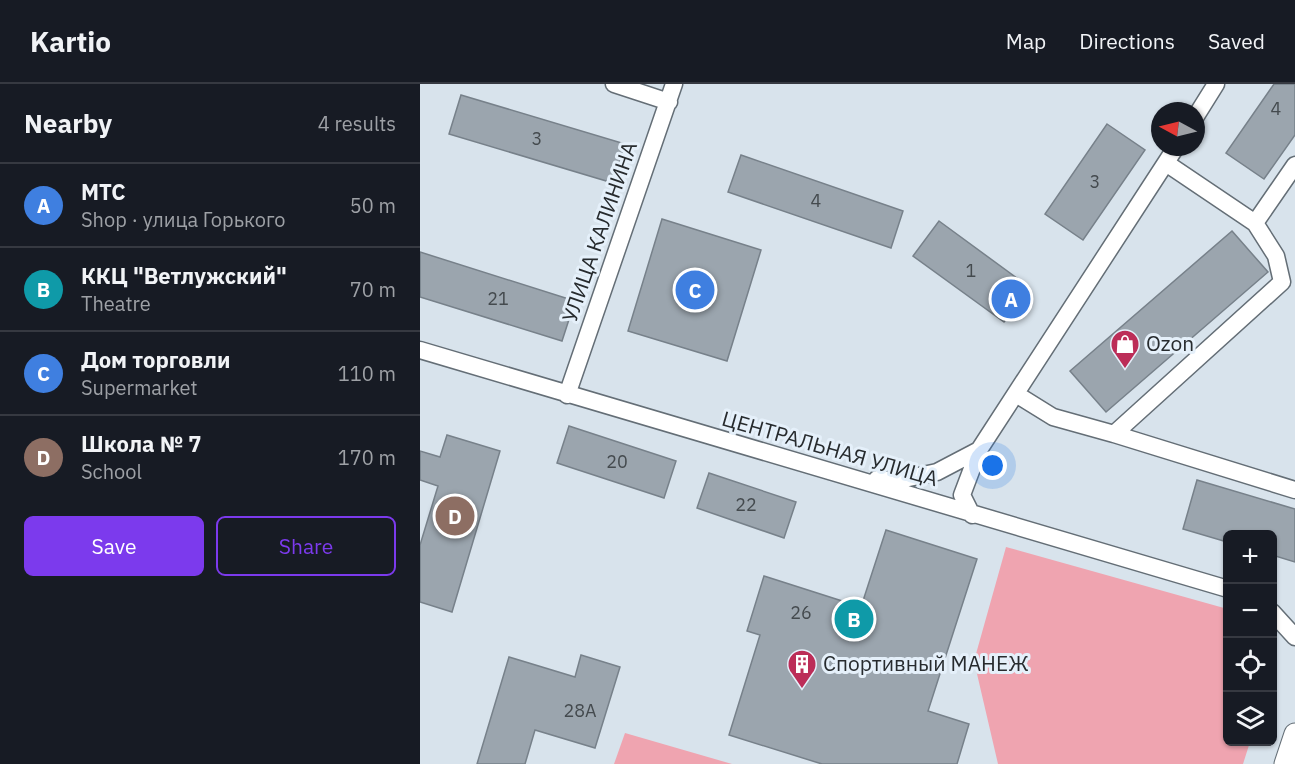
<!DOCTYPE html>
<html lang="en">
<head>
<meta charset="utf-8">
<style>
  :root { --surface:#171b24; --page:#20242c; --text:#f1f3f6; --muted:#9ea1a6; --line:#363941; --accent:#7c3aed }
  body { margin:0; font-family:"IBM Plex Sans",sans-serif; background:var(--page); color:var(--text) }
  .controls { position:absolute; right:18px; bottom:18px; display:grid; overflow:hidden; border-radius:9px; box-shadow:0 2px 4px #0004 }
  .controls button { width:54px; height:54px; display:grid; place-items:center; padding:0; border:0; border-bottom:2px solid var(--line); background:var(--surface); color:var(--text); font:30px sans-serif }
  .compass { position:absolute; left:731px; top:18px; width:54px; height:54px; border-radius:50%; background:var(--surface); box-shadow:0 2px 4px #0004; rotate:277deg }
  .you { position:absolute; left:573px; top:382px; width:21px; height:21px; margin:-15px; border:4px solid #fff; border-radius:50%; background:#1a73e8; box-shadow:0 0 0 9px #1a73e833 }
  .badge { display:grid; place-items:center; width:39px; height:39px; border-radius:50%; background:var(--accent); color:#fff; font-size:20px; font-weight:700 }
  .pin { position:absolute; translate:-50% -50%; border:3px solid #fff; box-shadow:0 2px 6px #0006 }
  .list { margin:0; padding:0; list-style:none }
  h2 { display:flex; justify-content:space-between; align-items:center; height:78px; margin:0; padding:0 24px; font-size:26px }
  h2 small { font-size:20px; font-weight:400; color:var(--muted) }
  .list li { display:grid; grid-template-columns:39px 1fr auto; gap:18px; align-items:center; box-sizing:border-box; height:84px; padding:0 24px; border-top:2px solid var(--line) }
  .list b { display:block; font-size:22px; white-space:nowrap }
  .list p { margin:0; font-size:20px; white-space:nowrap; color:var(--muted) }
  .list em { font-size:20px; font-style:normal; color:var(--muted) }
  .actions { display:flex; gap:12px; padding:18px 24px }
  .actions a { flex:1; padding:14px 0; border:2px solid var(--accent); border-radius:9px; text-align:center; font-size:21px; color:var(--accent) }
  .actions .main { background:var(--accent); color:#fff }
  .icon { flex:none; width:33px; height:33px; fill:none; stroke:currentColor; stroke-width:2; stroke-linecap:round; stroke-linejoin:round }
  .map { position:relative; flex:none; width:875px; height:680px; overflow:hidden }
  header { display:flex; align-items:center; gap:36px; box-sizing:border-box; height:84px; padding:0 30px; background:var(--surface); border-bottom:2px solid var(--line) }
  header strong { font-size:28px }
  nav { display:flex; gap:33px; margin-inline-start:auto; font-size:21px }
  main { display:flex }
  aside { flex:1; background:var(--surface) }
  .map>svg:first-child { display:block }
  .green { fill:#efa4b0 }
  .building { fill:#9ba5ae; stroke:#77818a; stroke-width:1.5 }
  .lines { fill:none; stroke-linecap:round; stroke-linejoin:round }
  .minor-casing { stroke:#646e76; stroke-width:19 }
  .tertiary-casing { stroke:#646e76; stroke-width:23 }
  .minor { stroke:#fff; stroke-width:16 }
  .tertiary { stroke:#fff; stroke-width:21 }
  .labels { text-anchor:middle; stroke-width:6; stroke-linejoin:round; paint-order:stroke }
  .number-label { font-size:18px; fill:#444a4e }
  .street-label { font-size:21px; fill:#272b2e; stroke:#e5f0fa }
  .poi-label { font-size:21px; fill:#272b2e; stroke:#e5f0fa; text-anchor:start }
</style>
</head>
<body>
<header>
<strong>Kartio</strong>
<nav><a>Map</a><a>Directions</a><a>Saved</a></nav>
</header>
<main>
<aside>
<h2>Nearby<small>4 results</small></h2>
<ul class="list">
<li><span class="badge" style="background:#3f7fe0">A</span><div><b>МТС</b><p>Shop · улица Горького</p></div><em>50 m</em></li>
<li><span class="badge" style="background:#0f9aa8">B</span><div><b>ККЦ &quot;Ветлужский&quot;</b><p>Theatre</p></div><em>70 m</em></li>
<li><span class="badge" style="background:#3f7fe0">C</span><div><b>Дом торговли</b><p>Supermarket</p></div><em>110 m</em></li>
<li><span class="badge" style="background:#8d6e63">D</span><div><b>Школа № 7</b><p>School</p></div><em>170 m</em></li>
</ul>
<div class="actions"><a class="main">Save</a><a>Share</a></div>
</aside>
<div class="map">
<svg width="875" height="680" viewBox="0 0 875 680">
  <rect width="100%" height="100%" fill="#d8e3ec"/>
  <path class="green" d="M586 463 804 524 807 527 808 658H830L823 680H578L554 577Z
    M205 649 312 680H194Z"/>
  <path class="building" d="M854 0H875V51L844 95 806 69Z
    M41 11 205 60 193 99 29 50Z
    M687 40 725 66 663 156 625 130Z
    M321 71 483 127 471 164 308 108Z
    M242 135 341 166 307 277 208 247Z
    M519 137 609 203 584 238 493 172Z
    M812 147 848 188 686 328 650 287Z
    M0 168 155 217 142 257 0 213Z
    M149 342 256 377 244 414 137 379Z
    M27 351 80 367 32 528 0 518V461L18 402 0 396V367L20 373Z
    M289 389 376 418 364 454 277 424Z
    M777 396 875 425V478L852 471V450H807V458L763 445Z
    M466 446 557 475 508 627 549 640 537 680H402L309 651 340 551 327 547 344 492 441 523Z
    M161 571 200 583 175 664 115 646 105 680H57L89 573 155 593Z"/>
  <g class="lines">
    <g class="minor-casing">
      <path id="minor" d="M194 0 249 18
        M776 32 796 0
        M746 79 835 139
        M0 266 808 505
        M596 310 633 333 694 350 875 406
        M147 311 254 0
        M694 350 862 198 856 172 835 139 875 81
        M457 395 475 397 517 388 559 366 756 63
        M552 431 542 411 559 366
        M852 528 875 553"/>
    </g>
    <g class="tertiary-casing">
      <path id="tertiary" d="M865 680 875 650"/>
    </g>
    <use href="#minor" class="minor"/>
    <use href="#tertiary" class="tertiary"/>
  </g>
  <defs>
    <g id="shop-pin" transform="scale(1.5)"><path d="M0 17L-7.5 6A9.5 9.5 0 1 1 7.5 6Z" fill="#bc2d58" stroke="#e5f0fa"/><path d="M-5-2.5h2.3a2.7 3.5 0 0 1 5.4 0H5L5.5 6h-11ZM-1.5-2.5h3a1.5 2.3 0 0 0-3 0Z" fill="#fff"/></g>
    <g id="building-pin" transform="scale(1.5)"><path d="M0 17L-7.5 6A9.5 9.5 0 1 1 7.5 6Z" fill="#bc2d58" stroke="#e5f0fa"/><path d="M-4-6H4V6H1V3H-1V6H-4ZM-2.5-4.3h1.7v1.8h-1.7ZM.8-4.3h1.7v1.8H.8ZM-2.5-1h1.7V.8h-1.7ZM.8-1h1.7V.8H.8Z" fill="#fff"/></g>
  </defs>
  <g fill-rule="evenodd">
    <use href="#shop-pin" x="705" y="260"/>
    <use href="#building-pin" x="382" y="580"/>
  </g>
  <g class="labels">
    <g class="number-label">
      <text x="856" y="31">4</text>
      <text x="117" y="61">3</text>
      <text x="675" y="104">3</text>
      <text x="396" y="123">4</text>
      <text x="551" y="193">1</text>
      <text x="78" y="221">21</text>
      <text x="197" y="384">20</text>
      <text x="326" y="427">22</text>
      <text x="381" y="535">26</text>
      <text x="160" y="633">28А</text>
    </g>
    <g class="street-label">
      <text transform="translate(180 148) rotate(-71)" y="7">УЛИЦА КАЛИНИНА</text>
      <text transform="translate(410 365) rotate(16)" y="7">ЦЕНТРАЛЬНАЯ УЛИЦА</text>
    </g>
    <g class="poi-label">
      <text x="726" y="267">Ozon</text>
      <text x="403" y="587">Спортивный МАНЕЖ</text>
    </g>
  </g>
</svg>
<div class="controls">
<button>+</button>
<button>−</button>
<button><svg class="icon" aria-label="locate" viewBox="0 0 24 24"><circle cx="12" cy="12" r="6"/><path d="M12 2v4M12 18v4M2 12h4M18 12h4"/></svg></button>
<button><svg class="icon" aria-label="layers" viewBox="0 0 24 24"><path d="M12 4l9 5-9 5-9-5zM3 14l9 5 9-5"/></svg></button>
</div>
<svg class="compass" viewBox="-18 -18 36 36"><path d="M0-13l5 13h-10z" fill="#e53935"/><path d="M0 13l5-13h-10z" fill="#9ea1a6"/></svg>
<div class="you"></div>
<div class="pin badge" style="left:591px;top:215px;background:#3f7fe0">A</div>
<div class="pin badge" style="left:434px;top:535px;background:#0f9aa8">B</div>
<div class="pin badge" style="left:275px;top:206px;background:#3f7fe0">C</div>
<div class="pin badge" style="left:35px;top:432px;background:#8d6e63">D</div>
</div>
</main>
</body>
</html>
